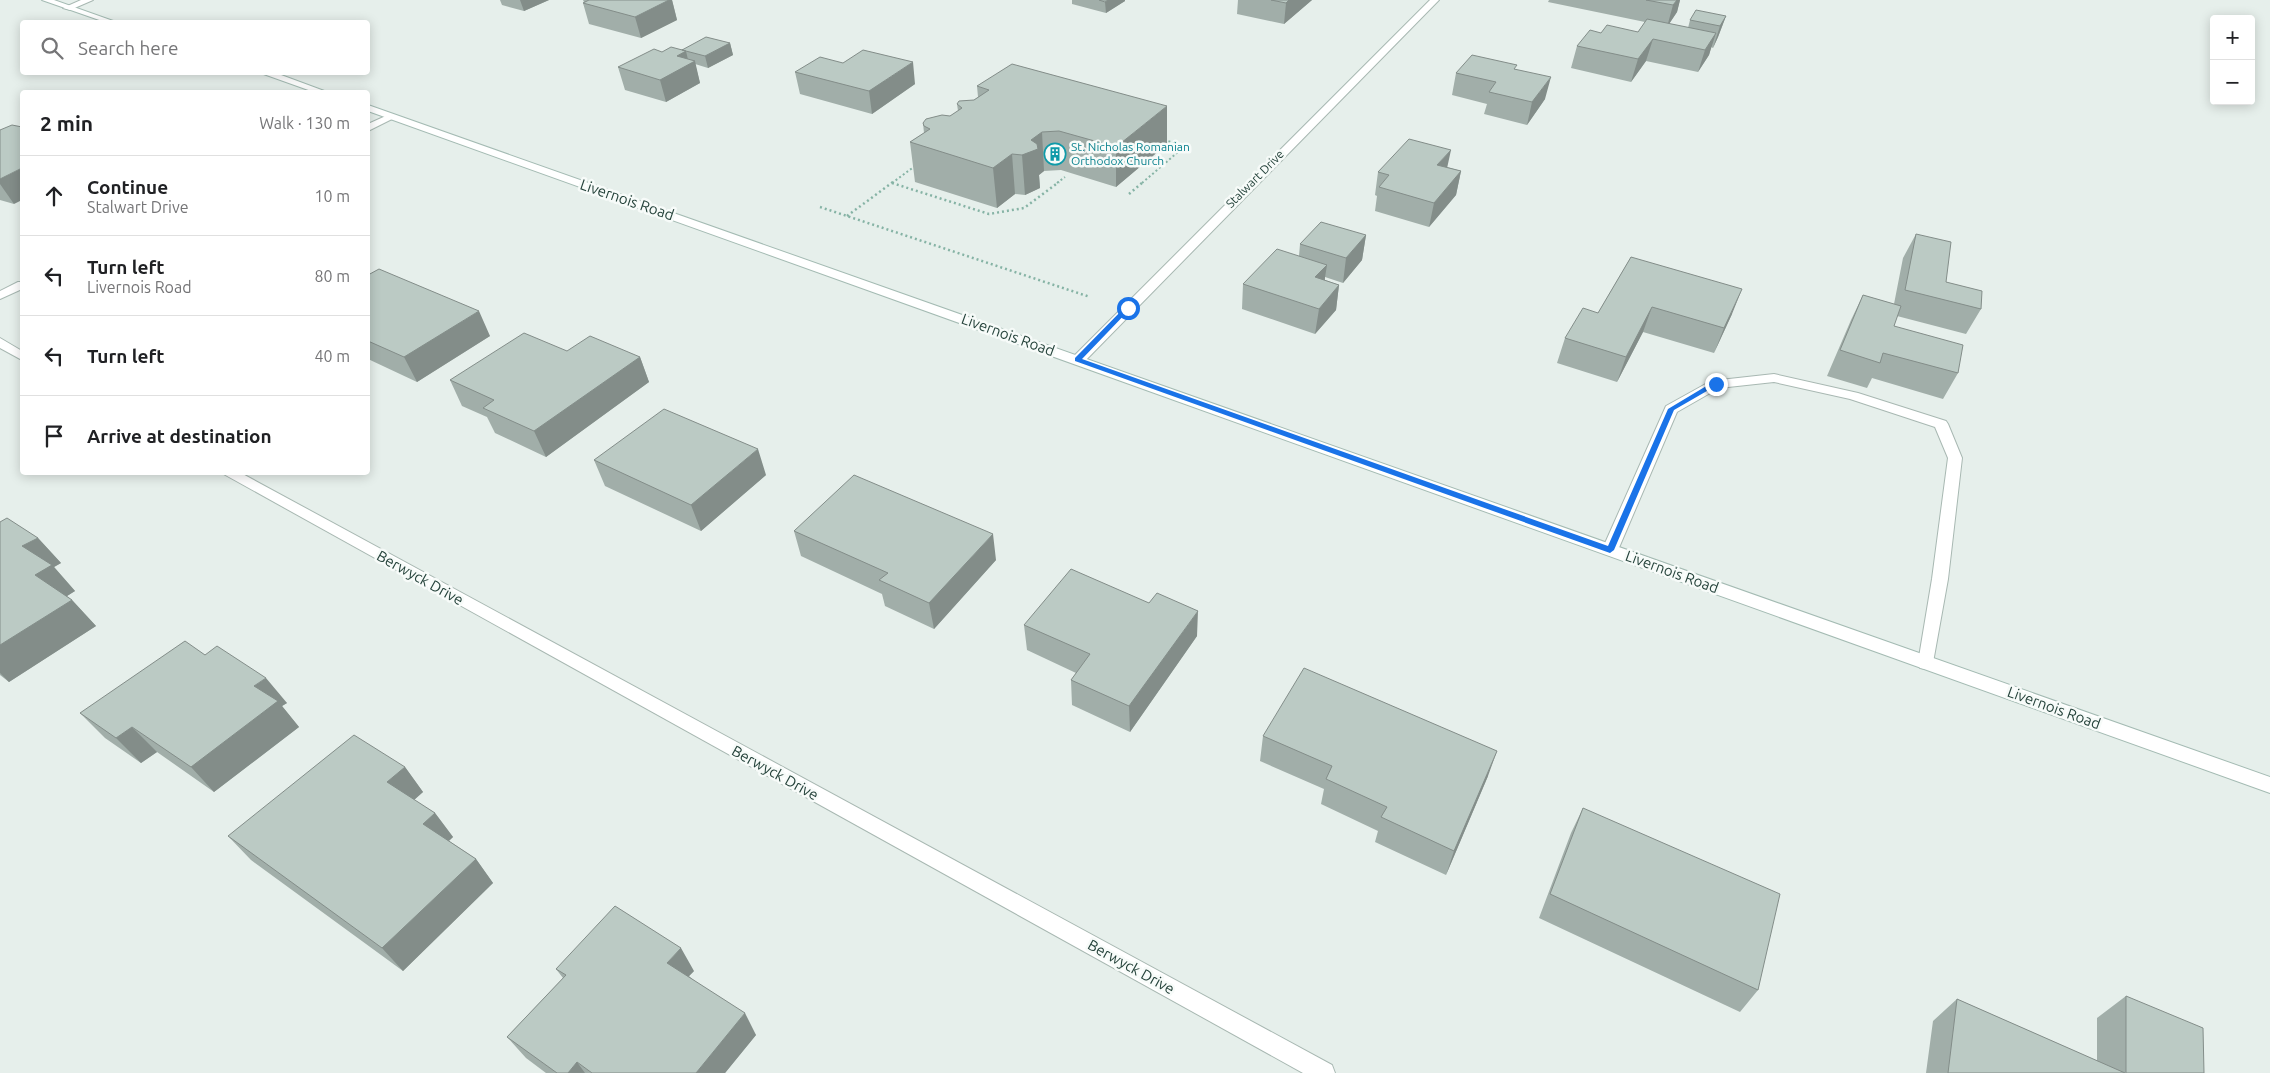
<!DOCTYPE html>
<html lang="en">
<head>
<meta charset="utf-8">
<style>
  :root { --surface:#fff; --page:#f2f2f2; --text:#202124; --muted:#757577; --line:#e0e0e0 }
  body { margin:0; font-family:Ubuntu,sans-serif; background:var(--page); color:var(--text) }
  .controls { position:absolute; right:15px; top:15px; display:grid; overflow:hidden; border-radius:5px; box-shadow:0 2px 12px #0003 }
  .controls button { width:45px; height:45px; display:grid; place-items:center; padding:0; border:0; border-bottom:1px solid var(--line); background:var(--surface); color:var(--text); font:25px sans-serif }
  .stop { position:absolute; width:15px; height:15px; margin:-11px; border:4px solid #1a73e8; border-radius:50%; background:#fff }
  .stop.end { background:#1a73e8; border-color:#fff; box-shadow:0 1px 5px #0008 }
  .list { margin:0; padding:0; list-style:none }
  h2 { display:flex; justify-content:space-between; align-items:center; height:65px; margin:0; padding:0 20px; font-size:21px }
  h2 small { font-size:16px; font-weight:400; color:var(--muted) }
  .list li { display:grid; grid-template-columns:32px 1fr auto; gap:15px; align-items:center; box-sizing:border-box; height:80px; padding:0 20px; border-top:1px solid var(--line) }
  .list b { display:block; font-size:19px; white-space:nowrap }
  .list p { margin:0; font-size:16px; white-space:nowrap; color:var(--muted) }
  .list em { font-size:16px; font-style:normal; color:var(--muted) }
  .icon { flex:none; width:28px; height:28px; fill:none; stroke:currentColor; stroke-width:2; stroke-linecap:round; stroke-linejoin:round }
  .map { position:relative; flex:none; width:2270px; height:1073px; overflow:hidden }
  .search { position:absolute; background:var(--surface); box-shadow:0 2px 12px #0003; left:20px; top:20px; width:350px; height:55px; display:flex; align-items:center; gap:12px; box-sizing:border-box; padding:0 18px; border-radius:5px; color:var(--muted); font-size:19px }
  .panel { position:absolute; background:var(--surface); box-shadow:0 2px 12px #0003; left:20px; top:90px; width:350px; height:385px; border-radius:5px }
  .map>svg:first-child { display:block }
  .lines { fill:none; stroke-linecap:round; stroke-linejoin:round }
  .service-casing { stroke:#a8b8b2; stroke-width:2 }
  .minor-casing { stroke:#a8b8b2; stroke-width:2 }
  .secondary-casing { stroke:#a4bbb3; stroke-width:2 }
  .path-far1 { stroke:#86b3a5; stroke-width:2; stroke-dasharray:2 2.5; stroke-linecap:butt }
  .path { stroke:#86b3a5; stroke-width:2.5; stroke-dasharray:2 3; stroke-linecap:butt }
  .service { fill:#fff; fill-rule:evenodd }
  .minor { fill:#fff; fill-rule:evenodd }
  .secondary { fill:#fff; fill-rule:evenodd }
  .wall { fill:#a1aea9 }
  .shaded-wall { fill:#838d89 }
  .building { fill:#bbcac4; stroke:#838d89 }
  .route { fill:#1a73e8 }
  .labels { text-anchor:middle; stroke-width:5; stroke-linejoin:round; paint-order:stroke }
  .far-culture-label { font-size:12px; fill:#0d838f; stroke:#f7fbf9; text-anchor:start }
  .far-street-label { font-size:12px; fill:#24423a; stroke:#f7fbf9 }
  .street-label { font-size:15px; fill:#24423a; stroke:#f7fbf9 }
</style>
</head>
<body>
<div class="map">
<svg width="2270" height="1073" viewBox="0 0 2270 1073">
  <rect width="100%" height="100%" fill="#e6efeb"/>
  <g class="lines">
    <g class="service-casing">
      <path id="service" d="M1774 374 1858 393 1946 421 1948 424 1962 458 1948 579 1932 668 1926 669 1920 668 1918 663 1932 579 1948 458 1935 427 1850 399 1774 382 1719 388 1677 412 1618 550 1615 554H1605L1602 550 1666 406 1711 381Z"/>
    </g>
    <g class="minor-casing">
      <path id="minor" d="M81 0H93L70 10 63 8Z
        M1430 0H1439L1083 363H1073L1072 360 1073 357Z
        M388 115 396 117 368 131V124Z
        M18 282H22V289L0 299V291Z
        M0 338 22 351V360L0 348Z
        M220 472H239L1332 1065 1335 1073H1303Z"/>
    </g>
    <g class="secondary-casing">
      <path id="secondary" d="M42 0H54L116 22H105Z
        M258 72H273L327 92H314Z
        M368 105 2270 777V793L368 111Z"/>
    </g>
    <path class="path-far1" d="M892 183 915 166
      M1057 183 1065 177
      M1142 183 1185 146 1164 140"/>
    <path class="path" d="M892 183 989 214 1024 208 1059 182
      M1129 194 1143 182
      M820 207 1090 297
      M847 216 893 182"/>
    <use href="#service" class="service"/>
    <use href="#minor" class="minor"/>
    <use href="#secondary" class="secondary"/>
  </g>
  <path class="wall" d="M500 0H549L524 11 502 5Z
    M583 0H672L677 20 641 38 589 24 583 3 584 2Z
    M1072 0H1125V1L1106 13 1072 4Z
    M1238 0H1312L1284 24 1237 14Z
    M1549 0H1680L1677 12 1669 24 1688 28 1690 20 1726 16 1718 37 1713 48 1711 47 1709 55 1698 72 1646 61 1631 82 1571 68 1577 46 1601 33 1638 32 1645 22 1548 2Z
    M730 43 733 55 708 68 695 64 700 83 666 102 625 90 618 67 662 52Z
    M1516 69 1545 99 1527 125 1484 114 1487 104 1452 95 1456 73Z
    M795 72 915 84 872 114 800 94Z
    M977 86 1167 144 1116 187 1061 170 1044 171 1039 175 1040 188 1025 195 1015 194 997 208 915 182 910 142 924 133 923 123 950 116 958 111 957 104 974 100 978 97Z
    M0 130 14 204 0 200Z
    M1447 167 1461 171 1456 195 1429 227 1375 211 1377 196 1375 195 1378 172Z
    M1916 234 1946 282 1981 309 1966 334 1897 316 1894 326 1958 373 1943 399 1872 378 1867 388 1827 376 1851 320 1863 295 1894 304 1903 258Z
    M1366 235 1362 260 1343 283 1325 277V280L1339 285 1336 310 1315 334 1242 309 1243 284 1299 256 1300 244Z
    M1631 257 1732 314 1714 353 1643 332 1617 382 1557 363 1565 338 1598 313Z
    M368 275 490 336 417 382 368 359Z
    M567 351 640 357 649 382 546 457 495 433 487 417 462 406 450 380Z
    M594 460 766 475 701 531 605 486Z
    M0 522 38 538 61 563 54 567 75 591 67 596 72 600 96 626 9 682 0 675Z
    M794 531 996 560 934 629 885 606 882 594 801 556Z
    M1024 625 1197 636 1130 732 1072 705 1071 680 1076 673 1027 650Z
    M205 655 287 703 282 706 299 727 214 792 157 752 141 763 105 738 80 713Z
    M1263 736 1488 776 1446 875 1375 842 1378 831 1321 804 1324 789 1260 761Z
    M405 767 423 792 414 800 435 813 453 837 449 841 476 859 493 883 403 971 251 860 228 836Z
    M1583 808 1758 990 1740 1012 1539 918 1571 833Z
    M556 969 694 971 689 976 756 1035 725 1073H546L526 1058 507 1037 563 978Z
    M2126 996 2204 1073H1926L1933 1021 1957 999 2097 1061V1018Z"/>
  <path class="shaded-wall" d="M520 0H549L524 11Z
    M669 0H672L677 20 641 38 635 17Z
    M1108 0H1125V1L1106 13 1105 2Z
    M1289 0H1312L1284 24 1286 3Z
    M1677 0H1680L1677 12 1667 27 1673 5Z
    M1726 16 1718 37 1713 48 1720 26Z
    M1716 33 1709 55 1698 72 1705 50Z
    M1653 39 1646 61 1631 82 1638 59Z
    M730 43 733 55 708 68 705 56Z
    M686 51 689 64 695 61 700 83 666 102 660 80 677 56Z
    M913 62 915 84 872 114 869 91Z
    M1551 77 1545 99 1527 125 1532 102Z
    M1167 106V144L1116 187V147Z
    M1042 132 1044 171 1039 175 1040 188 1025 195 1022 155 1031 140Z
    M1451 150 1446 173 1437 165Z
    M1012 154 1015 194 997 208 993 168Z
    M22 168V200L14 204 0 184V179Z
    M1461 171 1456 195 1429 227 1434 203Z
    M1366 235 1362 260 1343 283 1346 258Z
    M1327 265 1323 290 1315 277Z
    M1339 285 1336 310 1315 334 1319 309Z
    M1742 289 1732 314 1714 353 1724 328Z
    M1652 307 1643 332 1617 382 1626 357Z
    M479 311 490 336 417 382 404 357Z
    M640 357 649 382 546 457 534 431Z
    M758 449 766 475 701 531 691 505Z
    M993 534 996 560 934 629 929 603Z
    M38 538 61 563 54 567 75 591 59 601 35 575 22 546Z
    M72 600 96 626 9 682 0 673V645Z
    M1198 611 1197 636 1130 732 1129 706Z
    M266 678 287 703 282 706 299 727 214 792 191 767 254 686Z
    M132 727 157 752 141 763 116 738Z
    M1497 751 1488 776 1446 875 1454 851Z
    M405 767 423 792 406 807 387 782Z
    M435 813 453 837 441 848 423 824Z
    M476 859 493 883 403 971 382 948Z
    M681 948 694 971 680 985 667 963Z
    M745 1013 756 1035 725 1073H696Z
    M577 1062 585 1073H568Z"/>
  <path class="building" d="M589 0H669L635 17 583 3Z
    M1099 0H1108L1105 2Z
    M1271 0H1289L1286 3Z
    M1646 0H1677L1673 5Z
    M1696 10 1726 16 1720 26 1690 20Z
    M1647 19 1716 33 1705 50 1653 39 1638 59 1577 46 1590 30 1601 33 1607 25 1638 32Z
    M706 37 730 43 705 56 682 50Z
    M671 47 686 51 677 56 695 61 660 80 618 67 654 49 662 52Z
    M863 50 913 62 869 91 795 72 820 57 843 63Z
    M1472 55 1517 65 1514 69 1551 77 1532 102 1489 92 1496 82 1456 73Z
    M1012 64 1167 106 1116 147 1059 131 1042 132 1031 140 1037 144 1038 149 1022 155 1012 154 993 168 910 142 930 129 924 126 923 123 926 119 942 115 950 116 962 108 957 104 959 101 974 100 989 90 977 86Z
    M12 125 22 127V168L0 179V130Z
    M1409 139 1451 150 1437 165 1461 171 1434 203 1379 187 1389 175 1378 172Z
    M1321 222 1366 235 1346 258 1300 244Z
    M1916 234 1951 242 1946 282 1982 291 1981 309 1905 290Z
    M1277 249 1327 265 1315 277 1339 285 1319 309 1243 284Z
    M1631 257 1742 289 1724 328 1652 307 1626 357 1565 338 1583 308 1598 313Z
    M379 269 479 311 404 357 368 341V275Z
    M1863 295 1901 306 1894 326 1963 345 1958 373 1883 353 1880 363 1840 350Z
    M524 333 567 351 590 336 640 357 534 431 483 408 494 400 450 380Z
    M664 409 758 449 691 505 594 460Z
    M854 475 993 534 929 603 879 580 888 573 794 531Z
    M7 518 38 538 22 546 52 565 35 575 72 600 0 645V522Z
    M1071 569 1149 603 1157 593 1198 611 1129 706 1071 680 1090 654 1024 625Z
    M185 641 205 655 217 646 266 678 254 686 278 701 191 767 132 727 116 738 80 713Z
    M1304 668 1497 751 1454 851 1381 817 1387 807 1326 779 1332 766 1263 736Z
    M354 735 405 767 387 782 435 813 423 824 476 859 382 948 228 836Z
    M1583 808 1780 894 1758 990 1550 894Z
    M615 906 681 948 667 963 745 1013 696 1073H592L577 1062 568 1073H557L507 1037 566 975 556 969Z
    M2126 996 2203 1028 2204 1073H2126Z
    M1957 999 2125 1073H1948Z"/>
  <path class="route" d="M1125 307 1131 308 1082 359 1608 546 1668 409 1713 382 1719 384 1674 410 1614 550 1610 553 1075 361V358Z"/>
  <defs>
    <g id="building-ring" transform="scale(1.125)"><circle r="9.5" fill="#f7fbf9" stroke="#0f9aa8" stroke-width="1.5"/><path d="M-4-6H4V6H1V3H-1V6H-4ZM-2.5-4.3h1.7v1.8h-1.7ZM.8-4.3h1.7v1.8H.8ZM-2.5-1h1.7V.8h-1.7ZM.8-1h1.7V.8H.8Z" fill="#0f9aa8"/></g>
  </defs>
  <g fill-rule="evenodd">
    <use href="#building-ring" x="1055" y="154"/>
  </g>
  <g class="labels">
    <g class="far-culture-label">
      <text x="1071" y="151">St. Nicholas Romanian<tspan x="1071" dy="14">Orthodox Church</tspan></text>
    </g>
    <g class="far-street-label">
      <text transform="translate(1255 179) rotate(-45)" y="4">Stalwart Drive</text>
    </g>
    <g class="street-label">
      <text transform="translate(627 200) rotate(19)" y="5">Livernois Road</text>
      <text transform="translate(1008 335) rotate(20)" y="5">Livernois Road</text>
      <text transform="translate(1672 572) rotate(20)" y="5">Livernois Road</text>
      <text transform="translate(420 578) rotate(29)" y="5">Berwyck Drive</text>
      <text transform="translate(2054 708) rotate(20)" y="5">Livernois Road</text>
      <text transform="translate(775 773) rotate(29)" y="5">Berwyck Drive</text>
      <text transform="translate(1131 967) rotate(29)" y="5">Berwyck Drive</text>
    </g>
  </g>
</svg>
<div class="controls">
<button>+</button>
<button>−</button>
</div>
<div class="stop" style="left:1128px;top:308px"></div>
<div class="stop end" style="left:1716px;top:384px"></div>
<div class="search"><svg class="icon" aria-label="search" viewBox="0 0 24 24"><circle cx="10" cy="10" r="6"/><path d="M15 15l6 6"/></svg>Search here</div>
<section class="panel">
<h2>2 min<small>Walk · 130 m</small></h2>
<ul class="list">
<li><svg class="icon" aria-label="ahead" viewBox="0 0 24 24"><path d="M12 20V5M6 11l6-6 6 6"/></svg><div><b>Continue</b><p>Stalwart Drive</p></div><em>10 m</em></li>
<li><svg class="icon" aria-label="left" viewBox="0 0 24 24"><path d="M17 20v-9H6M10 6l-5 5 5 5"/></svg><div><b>Turn left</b><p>Livernois Road</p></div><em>80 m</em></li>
<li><svg class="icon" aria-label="left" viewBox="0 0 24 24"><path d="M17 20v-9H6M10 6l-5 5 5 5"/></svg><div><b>Turn left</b></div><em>40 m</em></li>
<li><svg class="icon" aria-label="arrive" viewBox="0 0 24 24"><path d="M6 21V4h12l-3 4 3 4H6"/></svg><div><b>Arrive at destination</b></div></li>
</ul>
</section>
</div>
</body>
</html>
